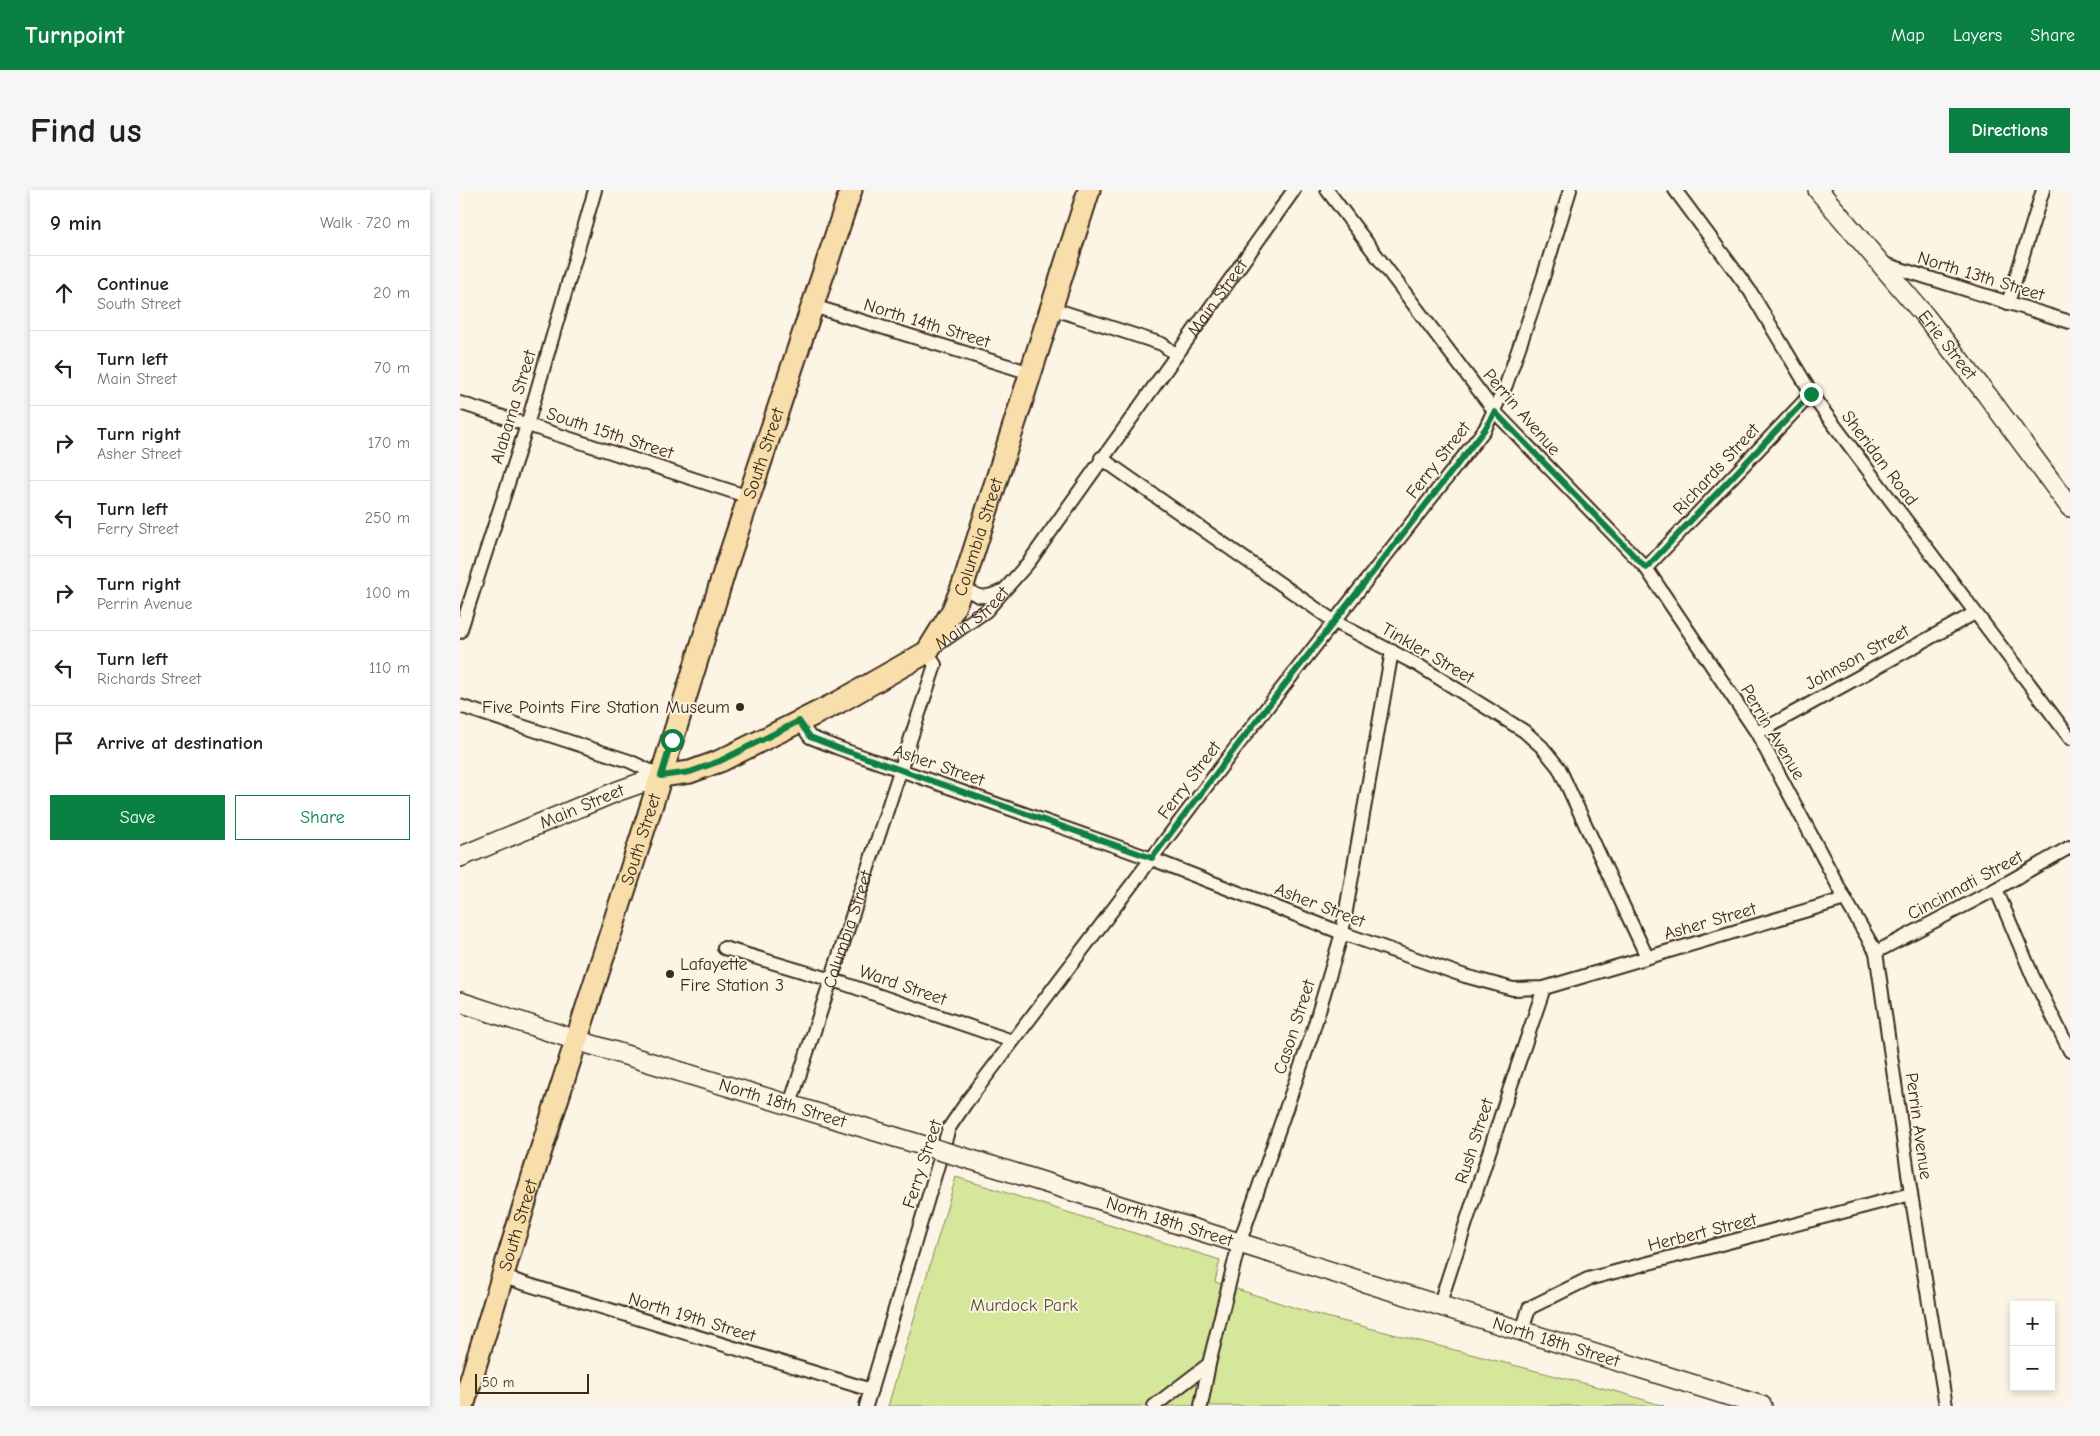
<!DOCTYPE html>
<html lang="en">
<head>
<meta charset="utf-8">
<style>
  :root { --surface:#fff; --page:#f6f6f6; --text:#202124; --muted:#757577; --line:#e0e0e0; --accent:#0b8043 }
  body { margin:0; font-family:"Comic Neue",sans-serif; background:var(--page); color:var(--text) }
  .controls { position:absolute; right:15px; bottom:15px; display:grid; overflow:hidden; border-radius:0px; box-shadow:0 2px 8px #0003 }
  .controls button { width:45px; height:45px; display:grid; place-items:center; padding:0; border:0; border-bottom:1px solid var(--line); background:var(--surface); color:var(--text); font:25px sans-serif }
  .scale { position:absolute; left:15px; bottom:12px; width:114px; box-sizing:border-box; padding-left:5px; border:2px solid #3b2a1e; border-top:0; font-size:14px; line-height:18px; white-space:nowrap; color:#3b2a1e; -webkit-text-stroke:4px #fcf5e5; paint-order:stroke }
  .stop { position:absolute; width:15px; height:15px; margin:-11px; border:4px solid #0b8043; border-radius:50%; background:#fff }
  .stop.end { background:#0b8043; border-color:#fff; box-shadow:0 1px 5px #0008 }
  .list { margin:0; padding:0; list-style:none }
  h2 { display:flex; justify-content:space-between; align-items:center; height:65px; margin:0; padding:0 20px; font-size:21px }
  h2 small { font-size:16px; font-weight:400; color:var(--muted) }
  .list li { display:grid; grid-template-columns:32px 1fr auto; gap:15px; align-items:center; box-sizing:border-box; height:75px; padding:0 20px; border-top:1px solid var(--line) }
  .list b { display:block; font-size:19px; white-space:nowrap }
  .list p { margin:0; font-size:16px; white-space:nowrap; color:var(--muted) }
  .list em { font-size:16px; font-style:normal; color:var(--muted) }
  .actions { display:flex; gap:10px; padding:15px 20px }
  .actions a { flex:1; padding:11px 0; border:1px solid var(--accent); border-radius:0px; text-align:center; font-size:18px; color:var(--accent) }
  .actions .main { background:var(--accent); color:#fff }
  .icon { flex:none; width:28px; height:28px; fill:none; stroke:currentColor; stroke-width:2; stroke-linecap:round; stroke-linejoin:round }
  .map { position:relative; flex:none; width:1610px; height:1216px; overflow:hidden; border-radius:0px }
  header { display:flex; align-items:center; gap:30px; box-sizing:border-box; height:70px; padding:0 25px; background:var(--accent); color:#fff }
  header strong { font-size:24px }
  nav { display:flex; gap:28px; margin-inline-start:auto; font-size:18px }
  .intro { display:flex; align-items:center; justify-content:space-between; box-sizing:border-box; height:120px; padding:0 30px }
  h1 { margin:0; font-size:35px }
  .button { padding:12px 22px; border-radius:0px; background:var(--accent); color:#fff; font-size:18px; font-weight:700 }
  main { display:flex; gap:30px; padding:0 30px }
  aside { flex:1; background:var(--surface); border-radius:0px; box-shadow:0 2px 8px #0003 }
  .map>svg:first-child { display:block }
  .green { fill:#d4e79b; stroke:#88885c }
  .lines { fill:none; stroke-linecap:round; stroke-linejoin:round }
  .street-casing { stroke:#3b2a1e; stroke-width:16 }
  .secondary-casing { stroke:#3b2a1e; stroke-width:22 }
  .primary-casing { stroke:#3b2a1e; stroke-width:25 }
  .street { stroke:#fcf5e5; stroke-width:12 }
  .secondary { stroke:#fcf5e5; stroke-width:19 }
  .primary { stroke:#f8deab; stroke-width:21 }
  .secondary-bridge-casing { stroke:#3b2a1e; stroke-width:22; stroke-linecap:butt }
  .secondary-bridge { stroke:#fcf5e5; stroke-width:19 }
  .route { stroke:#0b8043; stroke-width:6 }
  .poi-dot { fill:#3b2a1e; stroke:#fcf5e5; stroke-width:2 }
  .labels { text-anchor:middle; stroke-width:4; stroke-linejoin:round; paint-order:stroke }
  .street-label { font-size:18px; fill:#3b2a1e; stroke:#fcf5e5 }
  .poi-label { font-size:18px; fill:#3b2a1e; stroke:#fcf5e5; text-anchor:end }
  .park-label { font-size:18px; fill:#5a5037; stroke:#fcf5e5 }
</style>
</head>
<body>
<header>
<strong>Turnpoint</strong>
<nav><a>Map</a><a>Layers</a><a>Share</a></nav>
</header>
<div class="intro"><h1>Find us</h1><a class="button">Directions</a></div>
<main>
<aside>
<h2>9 min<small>Walk · 720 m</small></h2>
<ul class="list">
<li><svg class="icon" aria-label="ahead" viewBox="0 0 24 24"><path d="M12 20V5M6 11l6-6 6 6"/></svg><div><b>Continue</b><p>South Street</p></div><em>20 m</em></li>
<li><svg class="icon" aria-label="left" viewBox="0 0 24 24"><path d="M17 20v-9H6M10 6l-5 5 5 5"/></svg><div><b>Turn left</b><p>Main Street</p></div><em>70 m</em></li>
<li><svg class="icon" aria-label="right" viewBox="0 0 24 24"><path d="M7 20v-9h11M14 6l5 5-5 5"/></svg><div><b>Turn right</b><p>Asher Street</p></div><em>170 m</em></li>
<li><svg class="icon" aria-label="left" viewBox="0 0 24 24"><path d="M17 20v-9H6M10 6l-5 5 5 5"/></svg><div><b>Turn left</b><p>Ferry Street</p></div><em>250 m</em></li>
<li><svg class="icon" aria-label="right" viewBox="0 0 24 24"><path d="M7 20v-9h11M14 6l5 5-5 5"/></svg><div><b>Turn right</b><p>Perrin Avenue</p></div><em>100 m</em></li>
<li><svg class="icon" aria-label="left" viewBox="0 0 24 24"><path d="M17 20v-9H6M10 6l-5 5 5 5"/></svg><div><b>Turn left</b><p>Richards Street</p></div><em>110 m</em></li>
<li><svg class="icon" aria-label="arrive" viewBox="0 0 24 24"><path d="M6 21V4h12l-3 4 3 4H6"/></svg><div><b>Arrive at destination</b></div></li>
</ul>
<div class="actions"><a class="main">Save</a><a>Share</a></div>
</aside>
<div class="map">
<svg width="1610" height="1216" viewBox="0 0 1610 1216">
  <rect width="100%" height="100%" fill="#fcf5e5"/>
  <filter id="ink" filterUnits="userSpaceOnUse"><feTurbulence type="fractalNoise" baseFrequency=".02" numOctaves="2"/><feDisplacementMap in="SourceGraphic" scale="10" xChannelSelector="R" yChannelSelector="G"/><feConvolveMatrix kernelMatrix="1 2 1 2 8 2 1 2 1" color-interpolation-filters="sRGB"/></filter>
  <g filter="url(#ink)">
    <path class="green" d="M496 987 760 1070 755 1092 851 1123 1162 1203 1204 1216H428Z"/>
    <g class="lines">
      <g class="street-casing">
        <g id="street">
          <path d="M867 0 1035 222 1186 378 1297 543 1385 709 1416 762 1451 1004 1486 1216"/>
          <path d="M1215 0 1290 101 1356 211 1610 548"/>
          <path d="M1421 73 1610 132"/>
          <path d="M1548 113 1583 0"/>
          <path d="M353 116 571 183"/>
          <path d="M591 118 702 154 715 164"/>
          <path d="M0 213 289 307"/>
          <path d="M641 268 875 432 958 475 1064 541 1082 557 1099 578 1187 767"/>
          <path d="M1186 378 1351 204"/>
          <path d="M503 395C517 409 524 409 542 401"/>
          <path d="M0 442 67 235 135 0"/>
          <path d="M0 516 169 571 201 586"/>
          <path d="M339 531 350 547 378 558 692 669 882 743 1005 786 1053 799 1084 798 1385 709"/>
          <path d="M1297 543 1515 423"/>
          <path d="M1536 699 1573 787 1610 861"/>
          <path d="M264 758 385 794 552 851"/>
          <path d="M1416 762 1536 699 1610 657"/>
          <path id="s1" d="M330 914 475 475 467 462 526 421 569 372 834 0"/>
          <path d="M43 1087 411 1200"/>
          <path d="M979 1116 1048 904 1084 798"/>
          <path d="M1062 1142 1069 1118 1128 1089 1451 1004"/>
          <path d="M406 1216 489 938 506 913 780 552 1025 239 1046 195 1083 88 1110 0"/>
          <path d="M694 1216 749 1174"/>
          <path d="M741 1216 749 1174 779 1054 852 844 882 743 932 461"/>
        </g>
      </g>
      <g class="secondary-casing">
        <g id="secondary">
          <path id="s2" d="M1358 0 1465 126 1527 205 1610 317"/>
          <path id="s3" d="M0 667 158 601 201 586"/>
          <path id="s4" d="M0 812 116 850 435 947"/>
          <path id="s5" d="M532 976 1302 1216"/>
        </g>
      </g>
      <g class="primary-casing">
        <g id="primary">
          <path id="s6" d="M201 586 230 582 260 571 379 512 467 462 493 420 503 395 629 0"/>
          <path id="s7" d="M3 1216 76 976 201 586 267 373 391 0"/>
        </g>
      </g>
      <use href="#street" class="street"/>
      <use href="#secondary" class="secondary"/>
      <use href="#primary" class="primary"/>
      <g class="secondary-bridge-casing">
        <path id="secondary-bridge" d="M435 947 532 976"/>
      </g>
      <use href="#secondary-bridge" class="secondary-bridge"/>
    </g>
  </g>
  <g class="lines" filter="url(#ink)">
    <path class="route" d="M212 550 201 586 230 582 260 571 339 531 350 547 378 558 692 668 780 552 1025 239 1035 222 1186 378 1351 204"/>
  </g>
  <g class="poi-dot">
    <circle cx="280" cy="517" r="5"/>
    <circle cx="210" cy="784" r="5"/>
  </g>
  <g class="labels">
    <g class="street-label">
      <text transform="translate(1521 86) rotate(17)" y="6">North 13th Street</text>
      <text dy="6" stroke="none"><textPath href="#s1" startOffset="939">Main Street</textPath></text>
      <text transform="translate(467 133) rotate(17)" y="6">North 14th Street</text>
      <text dy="6" stroke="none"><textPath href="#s2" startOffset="202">Erie Street</textPath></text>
      <text transform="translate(53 217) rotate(-73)" y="6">Alabama Street</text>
      <text transform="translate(1062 222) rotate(49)" y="6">Perrin Avenue</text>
      <text transform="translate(150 243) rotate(18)" y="6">South 15th Street</text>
      <text dy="6" stroke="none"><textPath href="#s7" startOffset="999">South Street</textPath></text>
      <text transform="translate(1420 268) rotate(53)" y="6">Sheridan Road</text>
      <text transform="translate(978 270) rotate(-52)" y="6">Ferry Street</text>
      <text transform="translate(1256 279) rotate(-47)" y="6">Richards Street</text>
      <text dy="6" stroke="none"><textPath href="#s6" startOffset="422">Columbia Street</textPath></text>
      <text dy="6" stroke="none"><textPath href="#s1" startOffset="534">Main Street</textPath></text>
      <text transform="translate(968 463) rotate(30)" y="6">Tinkler Street</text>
      <text transform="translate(1397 467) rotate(-29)" y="6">Johnson Street</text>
      <text transform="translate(1313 542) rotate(59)" y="6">Perrin Avenue</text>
      <text transform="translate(479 575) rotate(19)" y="6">Asher Street</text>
      <text transform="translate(729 590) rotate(-53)" y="6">Ferry Street</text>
      <text dy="6" stroke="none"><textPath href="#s3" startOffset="132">Main Street</textPath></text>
      <text dy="6" stroke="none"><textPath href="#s7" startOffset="594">South Street</textPath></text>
      <text transform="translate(1505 695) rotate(-28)" y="6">Cincinnati Street</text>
      <text transform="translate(860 715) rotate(21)" y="6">Asher Street</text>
      <text transform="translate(1250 731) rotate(-16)" y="6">Asher Street</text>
      <text dy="6" stroke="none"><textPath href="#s1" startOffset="184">Columbia Street</textPath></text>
      <text transform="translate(443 795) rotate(19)" y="6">Ward Street</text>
      <text transform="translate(834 837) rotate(-72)" y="6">Cason Street</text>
      <text dy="6" stroke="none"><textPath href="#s4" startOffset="338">North 18th Street</textPath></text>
      <text transform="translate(1459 936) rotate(82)" y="6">Perrin Avenue</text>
      <text transform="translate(1014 951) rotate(-72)" y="6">Rush Street</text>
      <text transform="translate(462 974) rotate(-72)" y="6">Ferry Street</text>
      <text dy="6" stroke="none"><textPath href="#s5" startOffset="186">North 18th Street</textPath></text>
      <text dy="6" stroke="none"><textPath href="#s7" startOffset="189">South Street</textPath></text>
      <text transform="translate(1242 1042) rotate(-14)" y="6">Herbert Street</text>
      <text transform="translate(232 1127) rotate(17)" y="6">North 19th Street</text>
      <text dy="6" stroke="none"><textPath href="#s5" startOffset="591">North 18th Street</textPath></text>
    </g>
    <g class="poi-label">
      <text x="270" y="523">Five Points Fire Station Museum</text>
      <text x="220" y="780" text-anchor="start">Lafayette<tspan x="220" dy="21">Fire Station 3</tspan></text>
    </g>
    <g class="park-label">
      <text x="564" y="1121">Murdock Park</text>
    </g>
  </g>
</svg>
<div class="controls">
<button>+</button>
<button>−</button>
</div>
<div class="scale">50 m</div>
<div class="stop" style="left:212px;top:550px"></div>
<div class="stop end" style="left:1351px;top:204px"></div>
</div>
</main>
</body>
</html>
